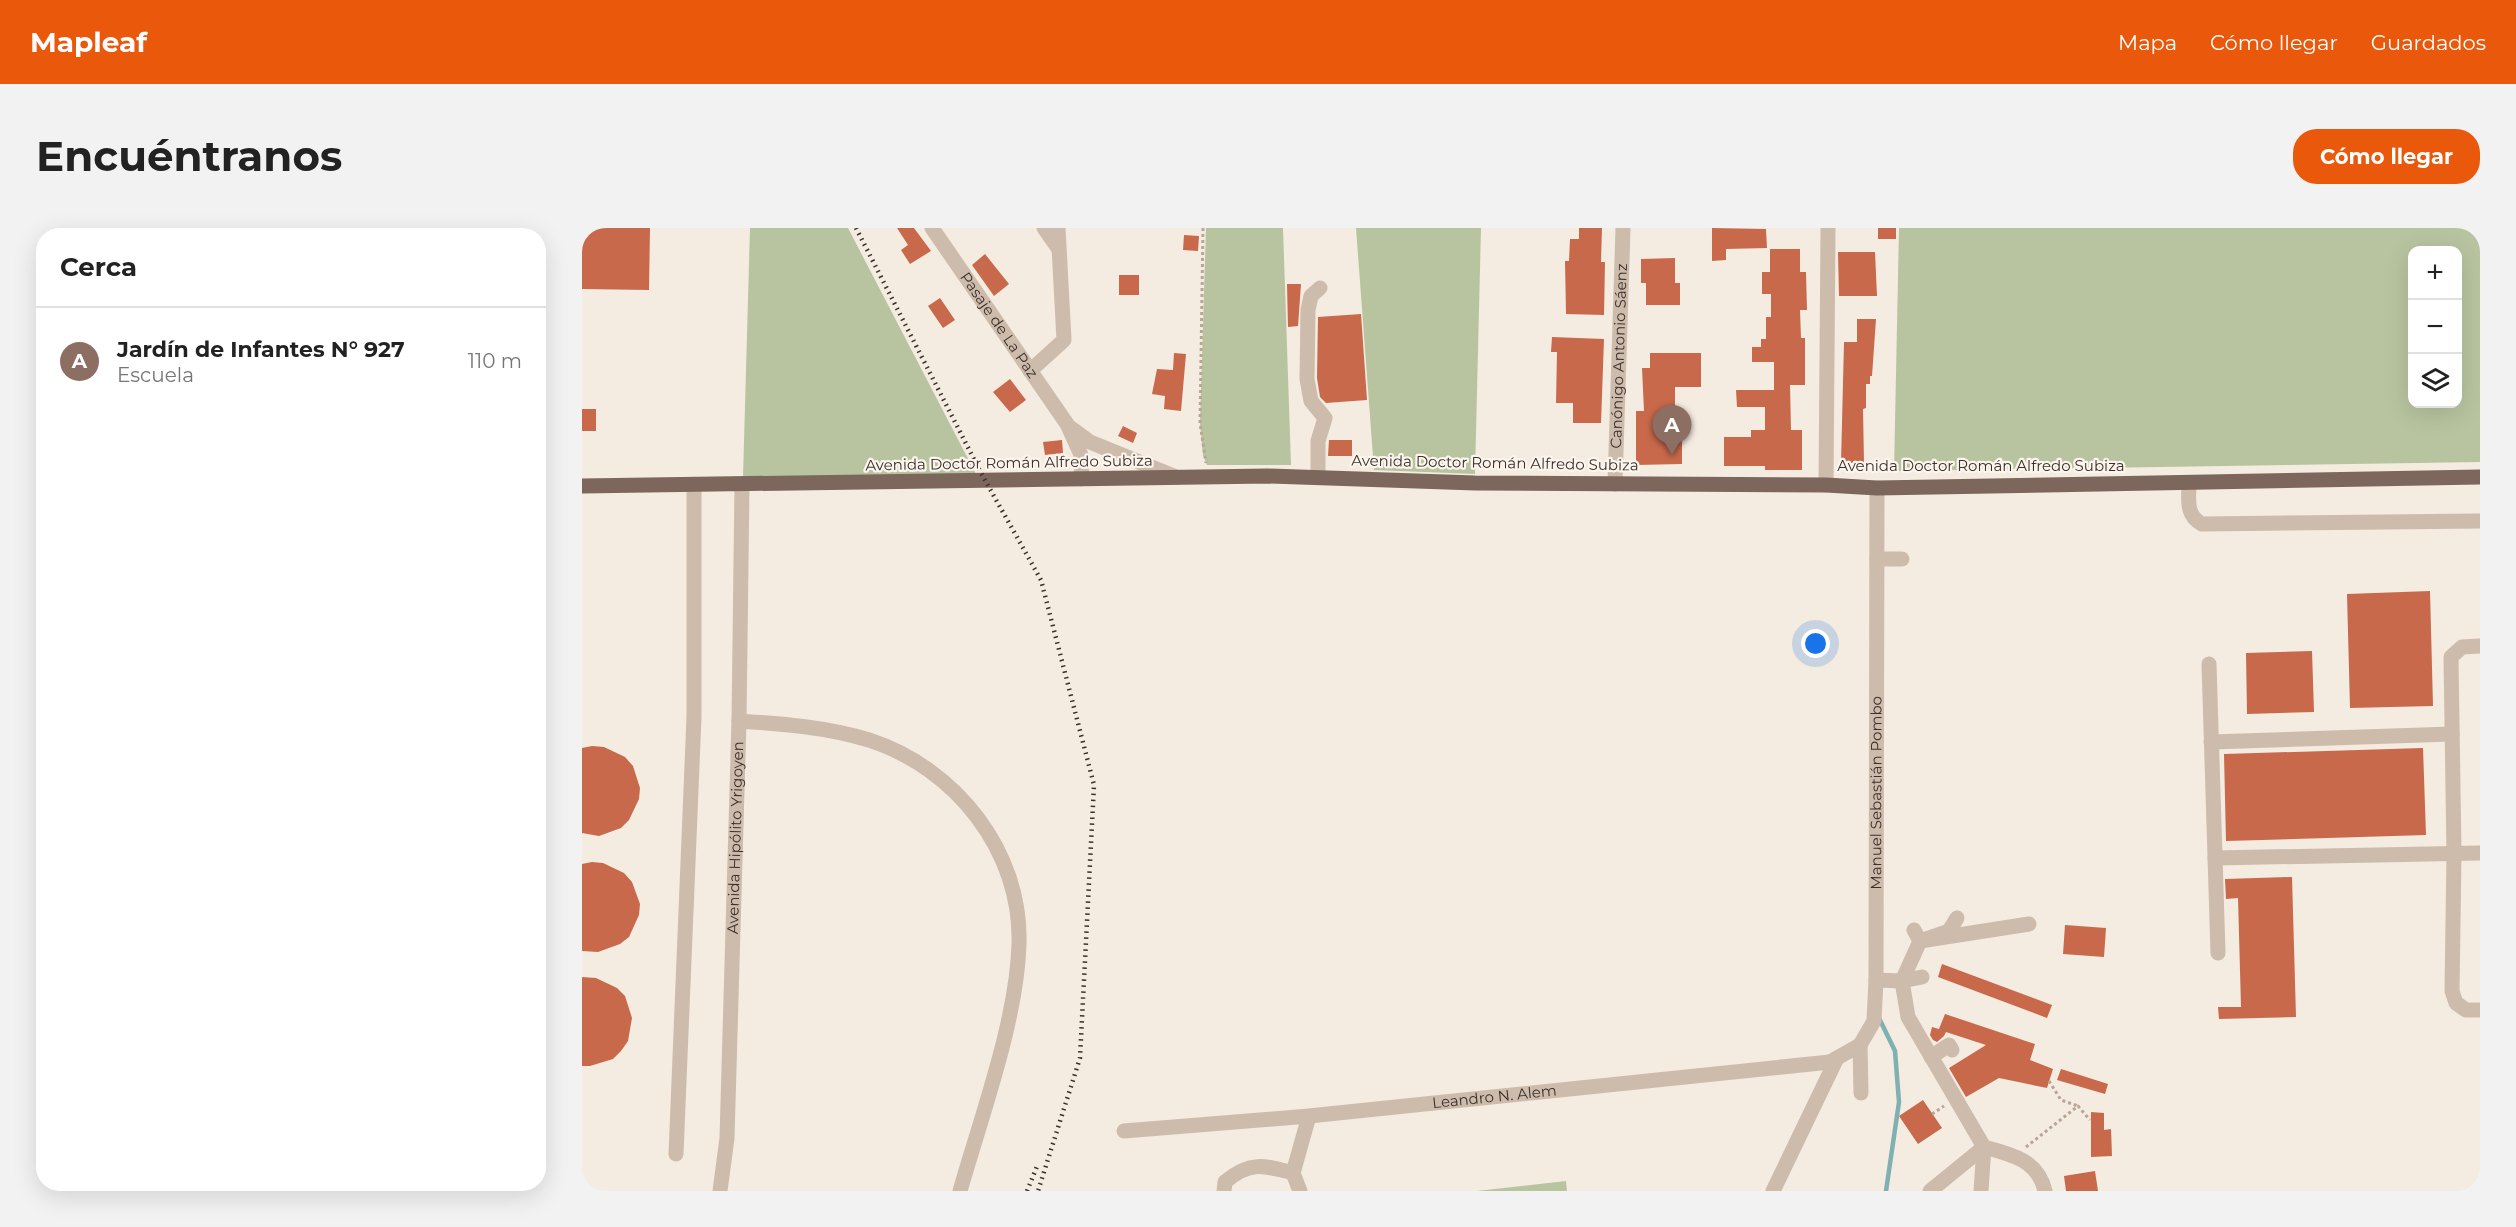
<!DOCTYPE html>
<html lang="es">
<head>
<meta charset="utf-8">
<style>
  :root { --surface:#fff; --page:#f2f2f2; --text:#222; --muted:#767676; --line:#e0e0e0; --accent:#ea580c }
  body { margin:0; font-family:Montserrat,sans-serif; background:var(--page); color:var(--text) }
  .controls { position:absolute; right:18px; top:18px; display:grid; overflow:hidden; border-radius:12px; box-shadow:0 6px 24px #0002 }
  .controls button { width:54px; height:54px; display:grid; place-items:center; padding:0; border:0; border-bottom:2px solid var(--line); background:var(--surface); color:var(--text); font:30px sans-serif }
  .you { position:absolute; left:1234px; top:416px; width:21px; height:21px; margin:-15px; border:4px solid #fff; border-radius:50%; background:#1a73e8; box-shadow:0 0 0 9px #1a73e833 }
  .badge { display:grid; place-items:center; width:39px; height:39px; border-radius:50%; background:var(--accent); color:#fff; font-size:20px; font-weight:700 }
  .pin { position:absolute; translate:-50% -50px; filter:drop-shadow(0 2px 3px #0008) }
  .pin::after { content:''; position:absolute; top:32px; width:21px; height:18px; background:inherit; clip-path:polygon(0 0,100% 0,50% 100%) }
  .list { margin:0; padding:0; list-style:none }
  h2 { display:flex; justify-content:space-between; align-items:center; height:78px; margin:0; padding:0 24px; font-size:26px }
  h2 small { font-size:20px; font-weight:400; color:var(--muted) }
  .list li { display:grid; grid-template-columns:39px 1fr auto; gap:18px; align-items:center; box-sizing:border-box; height:108px; padding:0 24px; border-top:2px solid var(--line) }
  .list b { display:block; font-size:22px; white-space:nowrap }
  .list p { margin:0; font-size:20px; white-space:nowrap; color:var(--muted) }
  .list em { font-size:20px; font-style:normal; color:var(--muted) }
  .icon { flex:none; width:33px; height:33px; fill:none; stroke:currentColor; stroke-width:2; stroke-linecap:round; stroke-linejoin:round }
  .map { position:relative; flex:none; width:1898px; height:963px; overflow:hidden; border-radius:24px }
  header { display:flex; align-items:center; gap:36px; box-sizing:border-box; height:84px; padding:0 30px; background:var(--accent); color:#fff }
  header strong { font-size:28px }
  nav { display:flex; gap:33px; margin-inline-start:auto; font-size:21px }
  .intro { display:flex; align-items:center; justify-content:space-between; box-sizing:border-box; height:144px; padding:0 36px }
  h1 { margin:0; font-size:42px }
  .button { padding:15px 27px; border-radius:24px; background:var(--accent); color:#fff; font-size:21px; font-weight:700 }
  main { display:flex; gap:36px; padding:0 36px }
  aside { flex:1; background:var(--surface); border-radius:24px; box-shadow:0 6px 24px #0002 }
  .map>svg:first-child { display:block }
  .green { fill:#b8c4a0; fill-rule:evenodd }
  .lines { fill:none; stroke-linecap:round; stroke-linejoin:round }
  .stream { stroke:#7fb0b2; stroke-width:4.5 }
  .building { fill:#c8694b }
  .path { stroke:#b9a596; stroke-width:3; stroke-dasharray:3 3; stroke-linecap:butt }
  .minor { stroke:#cdbbac; stroke-width:15 }
  .major { stroke:#7d675c; stroke-width:15 }
  .rail { stroke:#3b302b; stroke-width:4.5; stroke-dasharray:1.5 4.5; stroke-linecap:butt }
  .labels { text-anchor:middle; stroke-width:4.5; stroke-linejoin:round; paint-order:stroke }
  .street-label { font-size:15px; fill:#3b302b; stroke:#fbf5ee }
</style>
</head>
<body>
<header>
<strong>Mapleaf</strong>
<nav><a>Mapa</a><a>Cómo llegar</a><a>Guardados</a></nav>
</header>
<div class="intro"><h1>Encuéntranos</h1><a class="button">Cómo llegar</a></div>
<main>
<aside>
<h2>Cerca<small></small></h2>
<ul class="list">
<li><span class="badge" style="background:#8d6e63">A</span><div><b>Jardín de Infantes N° 927</b><p>Escuela</p></div><em>110 m</em></li>
</ul>
</aside>
<div class="map">
<svg width="1898" height="963" viewBox="0 0 1898 963">
  <rect width="100%" height="100%" fill="#f4ebe1"/>
  <path class="green" d="M168 0H266L394 246 161 250Z
    M624 0H701L709 237H625L621 227 618 195Z
    M774 0H899L893 246 792 242Z
    M1317 0H1898V234L1312 243ZM1830 22H1876V176H1830Z
    M984 953 985 963H895Z"/>
  <g class="lines">
    <path class="stream" d="M1297 790 1313 823 1317 874 1304 963"/>
  </g>
  <path class="building" d="M0 0H68L67 62 0 61Z
    M315 0H332L349 23 328 36 319 22 326 17Z
    M997 0H1020L1019 34H1023L1022 87 984 86 983 33H987L988 11H997Z
    M1130 0 1184 1 1185 20 1144 21V32L1130 33Z
    M1296 0H1314V11H1296Z
    M602 7 617 8 616 23 601 22Z
    M1188 21H1218V44H1224L1225 82H1218L1219 110H1223V157H1208L1209 202H1220V242H1183V238H1142V209H1169V202H1183V179H1155L1154 162H1192V134H1170V119H1179V111H1184V89H1189V66H1180V44H1188Z
    M1256 24H1293L1295 68H1257Z
    M403 26 427 56 412 68 390 37Z
    M1093 30V55H1098V77H1064V55H1059V31Z
    M537 47H557V67H537Z
    M705 56H719L716 98 706 99Z
    M358 70 373 92 361 100 346 78Z
    M779 86 785 172 744 175 738 169 735 150 736 89Z
    M1275 91H1294L1290 148H1288V156H1284V180L1281 181 1282 235H1259L1262 114H1275Z
    M970 109 1022 111 1019 195H991V175H974L975 124H969Z
    M592 125 604 126 599 183 582 181 583 168 570 166 575 141 591 142Z
    M1068 125H1119V159H1093V182H1100V236L1054 237V183H1062L1060 140H1068Z
    M428 151 444 172 428 184 411 164Z
    M0 181H14V203H0Z
    M541 198 555 205 551 215 536 208Z
    M480 212 481 225 463 227 461 214Z
    M747 212H770V228H746Z
    M1848 363 1851 478 1768 480 1765 366Z
    M1730 423 1732 484 1665 486 1664 425Z
    M10 518 22 519 43 529 51 538 58 560 57 571 47 592 39 600 17 608 0 605V520Z
    M1841 520 1844 607 1644 613 1642 526Z
    M10 634 21 635 42 645 50 654 58 676 57 687 47 709 38 716 16 724 0 723V636Z
    M1710 649 1714 789 1637 791 1636 779H1659L1656 670 1644 671 1643 651Z
    M1483 697 1524 700 1522 729 1481 726Z
    M1360 736 1470 777 1465 790 1356 749Z
    M0 749 14 750 35 760 43 768 50 790 46 813 39 823 31 831 8 838H0Z
    M1363 786 1453 816 1448 832 1471 841 1465 860 1417 850 1384 869 1367 840 1404 817 1364 804 1362 808 1355 814 1351 812 1348 807 1350 799 1360 802 1357 801Z
    M1479 841 1526 856 1523 866 1475 852Z
    M1341 872 1360 900 1336 916 1317 888Z
    M1509 884 1522 885V902L1529 901 1530 928 1509 929Z
    M1513 943 1516 963H1484L1482 948Z"/>
  <g class="lines">
    <path class="path" d="M621 0 618 195 624 235
      M1467 853 1479 872 1496 878
      M1350 886 1362 878
      M1444 919 1496 878 1508 892"/>
    <g class="minor">
      <path id="s1" d="M350 0 485 196 500 229 499 251"/>
      <path d="M462 0 476 20"/>
      <path d="M448 143 482 112 476 0"/>
      <path d="M489 200 508 214 594 249"/>
      <path d="M736 249V213L743 190 729 173 725 151 726 82 729 68 738 60"/>
      <path d="M1607 255C1607 271 1603 287 1620 296L1898 293"/>
      <path id="s2" d="M1033 256 1041 0"/>
      <path d="M1244 257 1246 0"/>
      <path d="M1295 331H1320"/>
      <path d="M1898 418 1880 419 1869 429 1872 626 1870 763 1874 775 1884 782H1898"/>
      <path d="M1627 436 1636 725"/>
      <path d="M157 493C202 496 244 499 287 512 374 540 440 624 437 716 435 792 399 889 378 963"/>
      <path d="M1629 514 1870 506"/>
      <path d="M1633 630 1898 625"/>
      <path d="M1332 702 1338 713 1447 696"/>
      <path d="M1340 749 1320 753 1326 789 1402 919C1429 926 1456 932 1463 963"/>
      <path d="M1294 752 1320 753 1338 713 1367 703 1375 690"/>
      <path d="M1349 829 1367 817 1370 822"/>
      <path id="s3" d="M1279 865 1278 817 1292 793 1294 752 1295 260"/>
      <path id="s4" d="M542 903 727 888 1248 834 1278 817"/>
      <path d="M94 926 112 489V257"/>
      <path id="s5" d="M138 963 145 910 157 493 160 256"/>
      <path d="M642 963 643 954C667 933 682 937 711 945"/>
      <path d="M718 963 711 945 727 888"/>
      <path d="M1191 963 1255 830"/>
      <path d="M1348 963 1402 919"/>
      <path d="M1399 963 1402 919"/>
    </g>
    <path class="major" d="M0 258 686 248 893 255 1244 257 1295 260 1898 249"/>
    <path class="rail" d="M274 0 399 245 459 352 512 557 498 830 456 963
      M445 963 456 936"/>
  </g>
  <g class="labels">
    <g class="street-label">
      <text dy="5" stroke="none"><textPath href="#s1" startOffset="118">Pasaje de La Paz</textPath></text>
      <text dy="5" stroke="none"><textPath href="#s2" startOffset="128">Canónigo Antonio Sáenz</textPath></text>
      <text transform="translate(427 235) rotate(-1)" y="5">Avenida Doctor Román Alfredo Subiza</text>
      <text transform="translate(913 235) rotate(1)" y="5">Avenida Doctor Román Alfredo Subiza</text>
      <text x="1399" y="243">Avenida Doctor Román Alfredo Subiza</text>
      <text dy="5" stroke="none"><textPath href="#s3" startOffset="304">Manuel Sebastián Pombo</textPath></text>
      <text dy="5" stroke="none"><textPath href="#s5" startOffset="354">Avenida Hipólito Yrigoyen</textPath></text>
      <text dy="5" stroke="none"><textPath href="#s4" startOffset="372">Leandro N. Alem</textPath></text>
    </g>
  </g>
</svg>
<div class="controls">
<button>+</button>
<button>−</button>
<button><svg class="icon" aria-label="layers" viewBox="0 0 24 24"><path d="M12 4l9 5-9 5-9-5zM3 14l9 5 9-5"/></svg></button>
</div>
<div class="you"></div>
<div class="pin badge" style="left:1090px;top:227px;background:#8d6e63">A</div>
</div>
</main>
</body>
</html>
